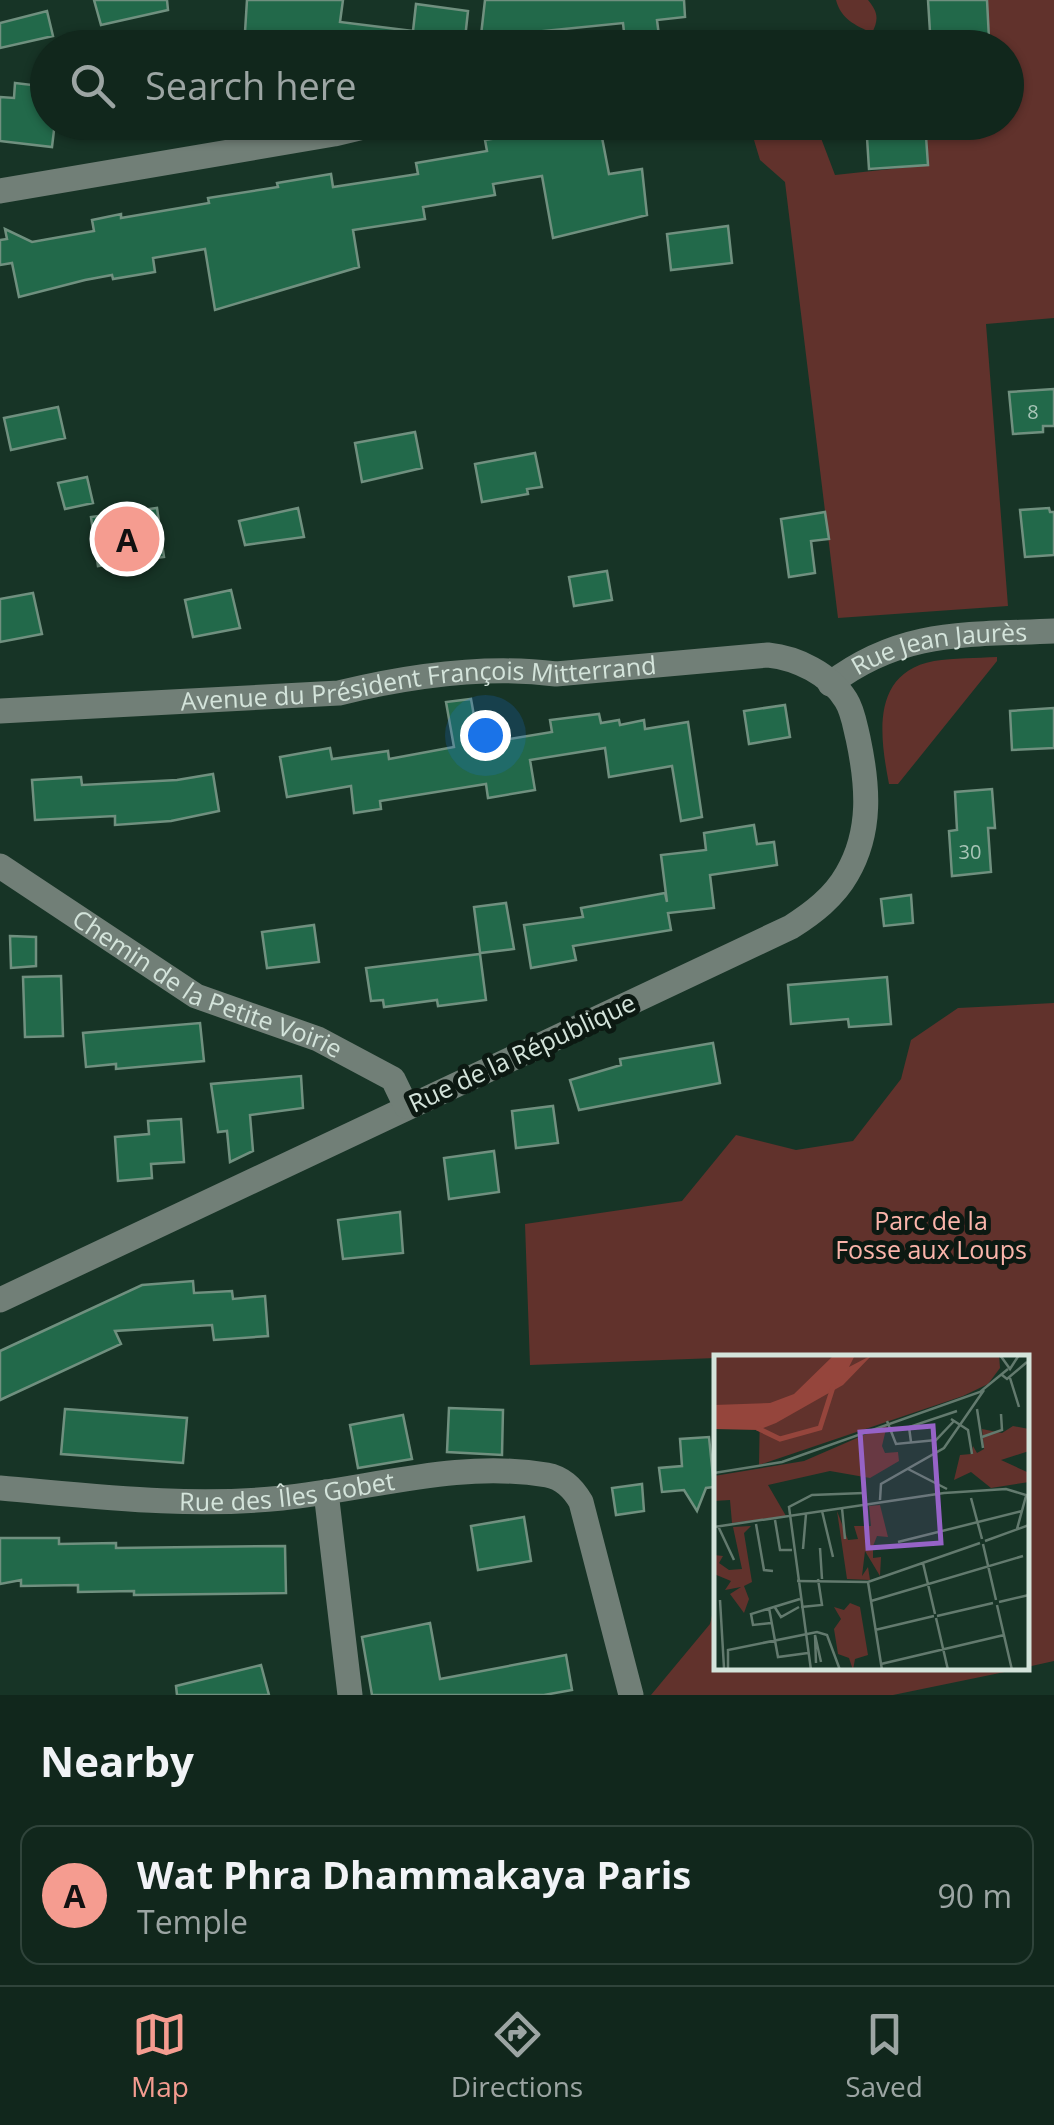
<!DOCTYPE html>
<html lang="en">
<head>
<meta charset="utf-8">
<style>
  :root { --surface:#11271c; --page:#1e3329; --text:#f1f3f6; --muted:#9ca5a3; --line:#30443b; --accent:#f59c90 }
  body { margin:0; font-family:"Open Sans",sans-serif; background:var(--page); color:var(--text) }
  .you { position:absolute; left:485px; top:735px; width:35px; height:35px; margin:-25px; border:8px solid #fff; border-radius:50%; background:#1a73e8; box-shadow:0 0 0 15px #1a73e833 }
  .badge { display:grid; place-items:center; width:65px; height:65px; border-radius:50%; background:var(--accent); color:#111; font-size:32px; font-weight:700 }
  .pin { position:absolute; translate:-50% -50%; border:5px solid #fff; box-shadow:0 2px 10px #0006 }
  .list { margin:0; padding:0; list-style:none }
  h2 { display:flex; justify-content:space-between; align-items:center; height:130px; margin:0; padding:0 40px; font-size:42px }
  h2 small { font-size:32px; font-weight:400; color:var(--muted) }
  .list li { display:grid; grid-template-columns:65px 1fr auto; gap:30px; align-items:center; box-sizing:border-box; height:140px; margin:0 20px 20px; padding:0 20px; border:2px solid var(--line); border-radius:20px }
  .list b { display:block; font-size:38px; white-space:nowrap }
  .list p { margin:0; font-size:32px; white-space:nowrap; color:var(--muted) }
  .list em { font-size:32px; font-style:normal; color:var(--muted) }
  .icon { flex:none; width:55px; height:55px; fill:none; stroke:currentColor; stroke-width:2; stroke-linecap:round; stroke-linejoin:round }
  .map { position:relative; flex:none; width:1054px; height:1695px; overflow:hidden }
  .search { position:absolute; background:var(--surface); box-shadow:0 2px 8px #0004; left:30px; right:30px; top:30px; height:110px; display:flex; align-items:center; gap:25px; box-sizing:border-box; padding:0 35px; border-radius:55px; color:var(--muted); font-size:38px }
  .sheet { height:290px; background:var(--surface) }
  nav { display:flex; justify-content:space-around; align-items:center; box-sizing:border-box; height:140px; border-top:2px solid var(--line); background:var(--surface); font-size:28px; color:var(--muted) }
  nav a { display:grid; justify-items:center; gap:5px }
  nav .on { color:var(--accent) }
  .map>svg:first-child { display:block }
  .green { fill:#61322c }
  .building { fill:#22694a; stroke:#70907f; stroke-width:2.5 }
  .lines { fill:none; stroke-linecap:round; stroke-linejoin:round }
  .minor { stroke:#717f77; stroke-width:25 }
  .labels { text-anchor:middle; stroke-width:10; stroke-linejoin:round; paint-order:stroke }
  .number-label { font-size:20px; fill:#a8c5b7 }
  .street-label { font-size:25px; fill:#d4e4db; stroke:#0c1912 }
  .park-label { font-size:25px; fill:#fbb5ab; stroke:#0c1912 }
  .inset-river { fill:none; stroke:#95453c; stroke-width:5 }
  .inset-road { fill:none; stroke:#637a6e; stroke-width:2.5 }
  .view { fill:#9663c7; fill-opacity:0.15; stroke:#9663c7; stroke-width:5 }
  .inset-edge { fill:none; stroke:#d4e4db; stroke-width:5 }
</style>
</head>
<body>
<div class="map">
<svg width="1054" height="1695" viewBox="0 0 1054 1695">
  <rect width="100%" height="100%" fill="#173426"/>
  <path class="green" d="M836 0H868C878 12 879 19 872 33 855 25 841 19 836 0Z
    M987 0H1054V318L986 324 1008 606 838 618 785 182 760 160 754 140 762 128 795 123 816 125 835 175 928 165 925 123 1006 122V48L960 47 959 41 989 39Z
    M997 657V661L898 784H889C880 737 870 673 934 661 954 658 976 658 997 657Z
    M1054 1003V1661L1027 1667 1026 1358H716L530 1365 525 1224 682 1201 736 1135 796 1150 853 1141 901 1079 911 1040 958 1008Z
    M716 1598V1668H1024L893 1695H651L710 1624Z"/>
  <path class="building" d="M94 0H167L168 10 101 25Z
    M247 0H343L340 22 413 31 416 4 468 11 464 48H244Z
    M485 0H684L685 17 657 20 659 36 625 41 623 23 525 33 524 39 481 35Z
    M928 0H987L989 39 959 41 960 48H931Z
    M47 11 53 36 0 48V23Z
    M15 83 41 86 39 100 48 101V122H55L52 147 0 141V97L14 98Z
    M599 122 609 174 642 169 647 215 553 238 542 176 493 184 495 195 423 207 425 219 353 230 359 267 215 310 205 249 153 258 155 272 113 279 112 275 85 280 19 297 12 263 0 265V240L7 239 5 229 32 242 94 231 92 220 121 214V218L209 203 208 198 278 187 277 183 331 174 333 187 418 174 416 163 487 151 485 140Z
    M866 122H925L928 165 869 169Z
    M728 226 732 263 671 270 667 234Z
    M1054 389V426H1043V432L1013 434 1009 392Z
    M58 407 65 438 11 450 4 418Z
    M415 432 422 468 362 482 355 443Z
    M535 453 542 487 527 489 528 494 482 502 475 464Z
    M87 477 93 503 65 509 58 483Z
    M157 508 164 557 98 566 91 517Z
    M298 508 304 537 245 545 239 521Z
    M1049 508 1050 512H1054V555L1025 557 1020 510Z
    M825 512 829 539 811 541 815 573 789 577 781 519Z
    M607 571 612 600 574 606 569 577Z
    M231 590 240 628 193 637 185 600Z
    M33 593 42 634 0 642V599Z
    M471 699 479 744 552 732 550 720 599 714 601 723 619 720 620 725 644 720 645 729 688 722 702 817 681 821 672 766 609 777 605 748 530 760 535 790 488 798 486 784 380 801 381 809 354 813 351 786 287 797 280 757 330 748 332 759 388 751 389 759 454 747 446 702Z
    M785 705 790 737 749 744 744 711Z
    M1054 708V748L1012 750 1010 711Z
    M213 774 219 811 171 821 115 825V816L35 820 32 780 81 777 82 785 177 780Z
    M992 789 995 828H988L991 872 952 876 949 831 957 830 955 792Z
    M754 825 757 844 774 842 777 865 710 875 714 908 668 913 671 930 573 946 576 960 531 968 524 925 583 917 581 908 665 893 667 902 661 855 706 850 704 833Z
    M911 895 913 923 884 926 881 899Z
    M506 903 514 949 480 953 474 907Z
    M314 925 319 962 267 968 262 932Z
    M10 936 36 937V966L11 968Z
    M480 954 486 1000 438 1006 437 1000 384 1007 383 1000 371 1001 366 968Z
    M61 976 63 1036 25 1037 23 977Z
    M887 977 891 1024 849 1027 848 1019 791 1024 788 985Z
    M200 1023 204 1061 116 1069V1064L86 1067 83 1033Z
    M713 1043 720 1083 579 1110 570 1080 621 1065 620 1059Z
    M301 1076 303 1108 250 1115 253 1151 230 1162 227 1131 218 1132 211 1084Z
    M553 1106 558 1143 516 1148 512 1111Z
    M181 1119 184 1162 151 1164 152 1178 118 1181 115 1137 149 1134 148 1121Z
    M494 1151 499 1192 449 1199 444 1158Z
    M400 1212 403 1253 343 1259 338 1220Z
    M193 1281 194 1293 232 1291 233 1299 265 1296 268 1336 214 1340 212 1325 115 1331 121 1344 0 1400V1351L142 1285Z
    M449 1408 503 1410 502 1455 447 1452Z
    M65 1409 187 1418 183 1463 61 1454Z
    M403 1415 412 1459 358 1468 350 1425Z
    M709 1437 714 1487 706 1488 697 1511 684 1490 662 1492 659 1468 682 1466 680 1439Z
    M642 1484 644 1511 616 1515 612 1488Z
    M524 1517 531 1561 478 1570 471 1526Z
    M0 1538H59V1544L116 1543V1548L285 1546 286 1593 134 1595V1591L78 1592V1585L21 1586V1580L0 1584Z
    M430 1623 440 1679 566 1655 572 1690 544 1695H372L362 1637Z
    M261 1665 269 1695H177L176 1686Z"/>
  <g class="lines">
    <g class="minor">
      <path d="M0 191 334 134 384 122"/>
      <path id="s1" d="M830 684C902 629 968 635 1054 631"/>
      <path id="s2" d="M0 711 339 693C409 676 485 665 556 674L768 655C797 658 830 674 846 700 853 711 855 726 858 738 868 785 872 831 847 874 834 897 813 913 791 927L0 1300"/>
      <path id="s3" d="M0 866 196 996 318 1039 393 1079 406 1106"/>
      <path id="s4" d="M0 1488C93 1496 188 1508 282 1498 371 1489 457 1460 547 1475 563 1478 573 1488 581 1502L631 1695"/>
      <path d="M326 1492 350 1695"/>
    </g>
  </g>
  <g class="labels">
    <g class="number-label">
      <text x="1033" y="419">8</text>
      <text x="970" y="859">30</text>
    </g>
    <g class="street-label">
      <text dy="9" stroke="none"><textPath href="#s1" startOffset="118">Rue Jean Jaurès</textPath></text>
      <text dy="9" stroke="none"><textPath href="#s2" startOffset="420">Avenue du Président François Mitterrand</textPath></text>
      <text dy="9" stroke="none"><textPath href="#s3" startOffset="240">Chemin de la Petite Voirie</textPath></text>
      <text transform="translate(522 1053) rotate(-25)" y="9">Rue de la République</text>
      <text dy="9" stroke="none"><textPath href="#s4" startOffset="288">Rue des Îles Gobet</textPath></text>
    </g>
    <g class="park-label">
      <text x="931" y="1230">Parc de la<tspan x="931" dy="29">Fosse aux Loups</tspan></text>
    </g>
  </g>
  <g transform="translate(714 1355)">
    <rect width="315" height="315" fill="#173426"/>
    <path d="M0 0H285L286 13 274 29 249 41 45 110 46 50H0ZM173 70 168 91 171 98 184 97 185 106 156 123 116 116 54 130 72 161 18 168 16 145 0 146V121L90 106ZM299 71 315 74V96L287 105 313 117 315 127 277 133 257 117 240 125 246 100 257 99 259 91 263 98 270 94 268 74 288 78ZM166 150 174 182 163 181 159 191V203L167 202 166 221 151 196 148 221 154 212 156 225 133 224 123 156 134 185 144 184 140 171H157L155 151ZM37 171 30 178 38 227 30 231 35 244 30 258 16 239 27 232 11 235 17 226 0 219V200L9 201 5 208 15 215 28 214 19 172ZM136 248 146 252 154 300 141 304 139 315 135 303 124 299 120 274 127 264 120 252 130 255Z" fill="#61322c"/>
    <path d="M120 0H141L135 12 158 0 129 30 62 68 44 75 0 74V50L56 48 80 39Z" fill="#95453c"/>
    <path class="inset-river" d="M43 73 66 84 106 73 120 29"/>
    <path class="inset-road" d="M286 0 296 14 305 0M288 20 293 24 313 7M296 23 305 52M263 54 269 93M237 64 254 75 258 99M173 66 182 89 222 85 240 66M268 82 288 75 287 59M197 87 195 72 243 56M194 114 233 134M0 118 68 107 266 37 294 14M257 143 268 184M166 145 167 129 230 93 270 35M128 153 131 184M108 156 119 202M61 165 66 195H78M42 169 50 215 59 216M4 171 20 205M0 172 230 138 292 134 315 141M303 174 312 141M271 186 315 170M184 187 308 156M269 189 282 245M106 193 108 224M89 194 92 159M209 208 221 259M83 226 154 227 266 188M154 227 168 315M6 245 10 313M157 246 309 201M285 247 315 240M283 250 298 315M60 251 67 262 85 252M87 252 108 250 104 224M55 253 64 302 94 298M223 261 279 248M222 263 234 315M57 268 39 270 37 259 86 244M161 275 220 261M102 308 101 280 107 307M167 309 290 280M14 315V295L103 277 113 280 126 315M97 315 75 152 98 140 150 138"/>
    <path class="view" d="M219 71 227 188 154 193 146 77Z"/>
    <rect width="315" height="315" class="inset-edge"/>
  </g>
</svg>
<div class="you"></div>
<div class="pin badge" style="left:127px;top:539px">A</div>
<div class="search"><svg class="icon" aria-label="search" viewBox="0 0 24 24"><circle cx="10" cy="10" r="6"/><path d="M15 15l6 6"/></svg>Search here</div>
</div>
<section class="sheet">
<h2>Nearby<small></small></h2>
<ul class="list">
<li><span class="badge">A</span><div><b>Wat Phra Dhammakaya Paris</b><p>Temple</p></div><em>90 m</em></li>
</ul>
</section>
<nav>
<a class="on"><svg class="icon" aria-label="map" viewBox="0 0 24 24"><path d="M3 6l6-2 6 2 6-2v14l-6 2-6-2-6 2zM9 4v14M15 6v14"/></svg>Map</a>
<a><svg class="icon" aria-label="directions" viewBox="0 0 24 24"><path d="M12 3l9 9-9 9-9-9zM9 14v-3h6M13 9l2 2-2 2"/></svg>Directions</a>
<a><svg class="icon" aria-label="saved" viewBox="0 0 24 24"><path d="M7 4h10v16l-5-4-5 4z"/></svg>Saved</a>
</nav>
</body>
</html>
